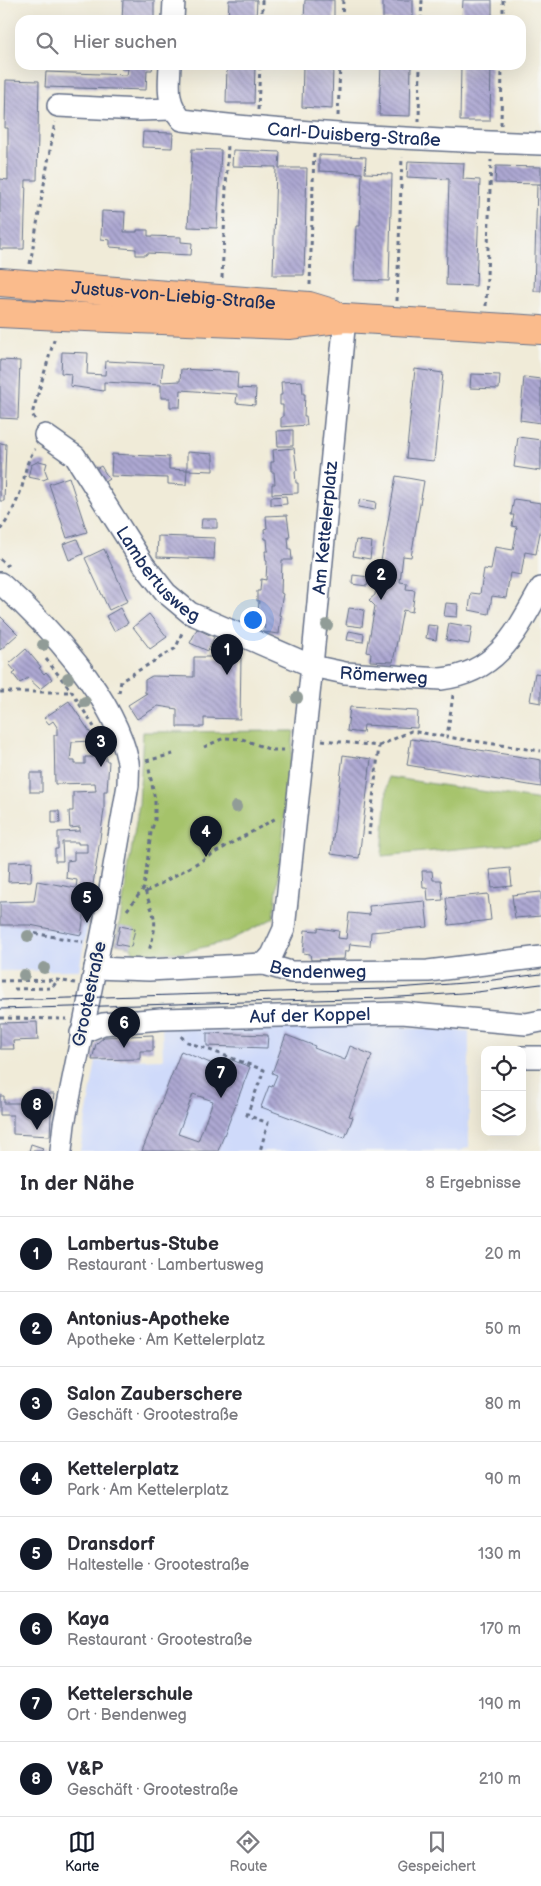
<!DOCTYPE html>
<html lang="de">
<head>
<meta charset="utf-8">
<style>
  :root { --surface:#fff; --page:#f7f7f7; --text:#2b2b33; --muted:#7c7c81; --line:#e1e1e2; --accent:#111827 }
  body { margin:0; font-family:"Balsamiq Sans",sans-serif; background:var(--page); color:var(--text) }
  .controls { position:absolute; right:15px; bottom:15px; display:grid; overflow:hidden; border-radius:10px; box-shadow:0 5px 20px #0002 }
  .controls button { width:45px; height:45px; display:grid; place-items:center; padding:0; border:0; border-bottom:1px solid var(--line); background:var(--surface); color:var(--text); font:25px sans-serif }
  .you { position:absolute; left:252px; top:619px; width:18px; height:18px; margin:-12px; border:4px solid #fff; border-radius:50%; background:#1a73e8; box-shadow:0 0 0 8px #1a73e833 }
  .badge { display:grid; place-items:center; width:32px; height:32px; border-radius:50%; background:var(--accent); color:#fff; font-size:16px; font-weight:700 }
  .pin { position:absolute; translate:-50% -41px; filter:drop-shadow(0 1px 2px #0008) }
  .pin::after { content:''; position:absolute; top:26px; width:18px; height:15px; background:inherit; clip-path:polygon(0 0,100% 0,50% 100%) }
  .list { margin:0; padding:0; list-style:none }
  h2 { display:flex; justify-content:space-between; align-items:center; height:65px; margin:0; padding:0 20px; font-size:21px }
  h2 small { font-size:16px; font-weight:400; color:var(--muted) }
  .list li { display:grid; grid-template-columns:32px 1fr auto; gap:15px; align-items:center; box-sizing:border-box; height:75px; padding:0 20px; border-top:1px solid var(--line) }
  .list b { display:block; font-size:19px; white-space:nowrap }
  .list p { margin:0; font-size:16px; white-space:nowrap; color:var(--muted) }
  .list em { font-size:16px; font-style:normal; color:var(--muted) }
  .icon { flex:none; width:28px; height:28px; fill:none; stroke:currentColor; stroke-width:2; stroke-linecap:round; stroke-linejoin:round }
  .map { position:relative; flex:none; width:541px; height:1151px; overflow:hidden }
  .search { position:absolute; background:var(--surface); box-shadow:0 5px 20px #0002; left:15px; right:15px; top:15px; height:55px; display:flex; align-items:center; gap:12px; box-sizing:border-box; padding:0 18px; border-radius:15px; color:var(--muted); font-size:19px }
  .sheet { height:665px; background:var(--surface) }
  nav { display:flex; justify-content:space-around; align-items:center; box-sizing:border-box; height:70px; border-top:1px solid var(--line); background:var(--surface); font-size:14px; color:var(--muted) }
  nav a { display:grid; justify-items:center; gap:2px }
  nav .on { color:var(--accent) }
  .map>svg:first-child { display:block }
  .built { fill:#cfdafa }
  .park { fill:#a5c36b; stroke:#607964 }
  .building { fill:url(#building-back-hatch); fill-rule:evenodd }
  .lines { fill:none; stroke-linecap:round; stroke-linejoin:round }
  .minor-casing { stroke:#667189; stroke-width:24 }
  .major-casing { stroke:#667189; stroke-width:30 }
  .path { stroke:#667189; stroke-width:3; stroke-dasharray:4 4; stroke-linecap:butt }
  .minor { stroke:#fff; stroke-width:21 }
  .major { stroke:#fabb8c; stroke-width:28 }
  .tram { stroke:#1b2f5e; stroke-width:1 }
  .tree { fill:#919c97 }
  .labels { text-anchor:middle; stroke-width:4.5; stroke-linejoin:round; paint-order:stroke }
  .street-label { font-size:18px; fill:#1b2f5e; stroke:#f6f6f2 }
</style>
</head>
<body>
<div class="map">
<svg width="541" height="1151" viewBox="0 0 541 1151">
  <defs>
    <pattern id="building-back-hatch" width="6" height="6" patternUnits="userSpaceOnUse" patternTransform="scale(1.25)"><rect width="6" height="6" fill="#ada8d2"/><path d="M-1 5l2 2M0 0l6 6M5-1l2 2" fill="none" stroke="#8c89ae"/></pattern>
  </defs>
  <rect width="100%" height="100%" fill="#f6f6f2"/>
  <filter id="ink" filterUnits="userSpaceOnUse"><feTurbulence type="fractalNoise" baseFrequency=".02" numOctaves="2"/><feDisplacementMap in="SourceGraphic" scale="10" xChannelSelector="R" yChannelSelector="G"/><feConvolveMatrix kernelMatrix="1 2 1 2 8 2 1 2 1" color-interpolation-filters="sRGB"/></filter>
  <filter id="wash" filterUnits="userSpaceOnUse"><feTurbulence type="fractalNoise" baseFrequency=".0096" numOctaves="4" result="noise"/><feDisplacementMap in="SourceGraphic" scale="20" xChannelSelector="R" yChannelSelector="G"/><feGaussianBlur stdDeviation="1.12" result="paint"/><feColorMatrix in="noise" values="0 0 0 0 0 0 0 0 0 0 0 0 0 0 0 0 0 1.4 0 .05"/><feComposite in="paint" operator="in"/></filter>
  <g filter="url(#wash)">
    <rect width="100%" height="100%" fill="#f0ebd8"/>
    <path class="built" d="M37 881 94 891 79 970 0 971V900L34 901Z
      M293 1024H327L469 1031V1147L460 1151H80L96 1061 163 1059 162 1025 225 1031Z"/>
    <path class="park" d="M294 731 274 918 228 941 184 952 134 954 131 947 116 944 139 804 143 732Z
      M388 777 541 800V841L382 856Z"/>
    <g id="blocks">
      <path class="building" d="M123 0H154V20H122Z
        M229 0H257L256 20H228Z
        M305 0H334V20H304Z
        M383 0H413V20H383Z
        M463 0H492V20H462Z
        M121 65H153L152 70H147L146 90 45 87 46 72 127 75 128 69H121Z
        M227 65H255L254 103H226Z
        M303 65H333L332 109 302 107Z
        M381 65H411L410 116 379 115Z
        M461 65H491L490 121H460Z
        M6 80 39 81 37 180H26L24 249H0V179L8 180V128H5Z
        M143 132 173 133 172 148 142 147Z
        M192 149 221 150 217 228 188 227Z
        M233 150 280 152 279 168H307L304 275H273L276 167 232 166Z
        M319 155 366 157 365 173 392 174 389 281 354 280 356 226H360L362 173 319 171Z
        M408 161 464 163 463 179 480 180 476 286 446 285 449 179 407 177Z
        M496 166 541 167V184L495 183Z
        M537 185H541V291H534Z
        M102 211 125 212 124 232H137V230H148V236L181 237V242L192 243 191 255 147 253 146 255H136V249L110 247V240L101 239Z
        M62 352 88 353 87 374 105 375 106 361 163 364 161 382 180 381 181 369 238 372 237 388 256 389 255 405 236 403 237 394 181 390 180 407H170V398H161V385L104 382V391L70 386 71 374 61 373Z
        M0 360 20 361 18 419 0 418Z
        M415 369 443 373 434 461 406 458Z
        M471 374 500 375 499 389 470 388Z
        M524 377 541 379V423L520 420Z
        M302 381 303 394H305L304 416H306L307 425 281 427V417H283V405H280V395H282L281 382Z
        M293 430V446H278L277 431Z
        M518 437 541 440V471L514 467Z
        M0 443 6 444 4 501H0Z
        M294 448 297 470 295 471 296 483H298V493L272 494V484H275L274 472H271V462H274L273 450Z
        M187 452 213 454V471L187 470 186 485 168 484V478L111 476 112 454 169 457V469L187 470Z
        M39 461 47 463 45 470 48 478 43 480 28 477 31 465Z
        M101 466 109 479 103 483 94 470Z
        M396 476 424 481 411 557 403 556 400 582 407 583 406 589 415 590 412 612 403 610 393 662 370 661 371 653 367 652 375 606 369 600 375 595Z
        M69 477 87 532 67 538 49 484Z
        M286 496 287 504 271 505V497Z
        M360 499 376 502 375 510 358 507Z
        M514 499 541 503V527L536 554 525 552 521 575 510 573 506 598 492 596 489 614 469 610 471 593 480 594 484 569 491 570 495 547 513 550 517 527 512 526 514 515H511Z
        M287 515 290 537H288L289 549H291L292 560H282L281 593 283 594 279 615 281 616 279 634 264 632 265 625 255 623 256 613H258L259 601H257V591H260L261 579 266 580 267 561H266L265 551H268L267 539H265L264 529 267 528 266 516Z
        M202 519H217V528H201Z
        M158 536 215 538 214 559 157 557Z
        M77 539 83 554 69 560 63 544Z
        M356 540 372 542 370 559 353 556Z
        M104 549 128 601 109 610 85 558Z
        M353 575 369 577 367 586 352 584Z
        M446 603 458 604 457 617 444 616Z
        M120 608 128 623 114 631 106 616Z
        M349 608 364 610 362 627 346 625Z
        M149 614 167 637 150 649 133 627Z
        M0 616 18 634 0 650Z
        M449 623 472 627 469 644 446 640Z
        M428 625 438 626 436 640 426 638Z
        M197 629 214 637 208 651 190 643Z
        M349 631 364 634 363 642 347 640Z
        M26 649 41 667 39 668 44 674 46 672 52 679 40 689 28 678 20 683 13 674 16 672 9 664Z
        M194 657H241L240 719 204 718V727H177V709L158 706 137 719 128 705 147 693H145V680L152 676 194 677Z
        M535 673 541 674V703L530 701Z
        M69 701 94 738 91 741 72 742 70 761H75V764H85V757H94V750L102 749 106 755V761H109L107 791H104V810L97 860 92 890H88L81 935 30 925H0V902L34 901 37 881 76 888 77 880 66 878 67 861 74 860V852H87V844H78V842H62L63 861H55V849H58V832L80 831V827L70 828 69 811H73V792L96 791 95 783 55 784 54 735H57V727L53 721 49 724 44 718Z
        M350 707 418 711 417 728 364 725 363 733 347 731Z
        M411 739 541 760V787L407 765Z
        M343 755 371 759 359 858 331 854Z
        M30 773H42V792H30Z
        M52 811H59L60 823H52Z
        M32 861 31 881 8 882 9 862Z
        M510 868 512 886 492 888 490 870Z
        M422 871H432L433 880H441L443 900 428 901 427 888H423Z
        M541 892V916L515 918 512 895Z
        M488 894 491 920 449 925 446 898Z
        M425 901 428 927 371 932 370 946 350 944 349 951H345L344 959 311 960 310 954 303 953 305 930 318 931V928L339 931 338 938 346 939 349 913 370 915 369 906Z
        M120 926 135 929 131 947 116 944Z
        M37 1022 38 1040 13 1041 14 1049H0V1023Z
        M207 1033 268 1035 267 1048 207 1046Z
        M153 1035V1051H140V1059L92 1060 96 1044 104 1037Z
        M286 1035 315 1046 314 1048 345 1060 350 1046 372 1055 349 1116 353 1117 345 1138 261 1107 269 1086 272 1087 277 1075 272 1073Z
        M181 1051 225 1069 229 1059 250 1067 218 1151H142ZM193 1094 213 1101 198 1141 178 1134Z
        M35 1094H54L51 1115 50 1136 13 1134V1115H0V1096H4V1103H20L35 1102Z
        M31 1144 43 1148 42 1151H29Z"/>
    </g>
  </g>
  <g filter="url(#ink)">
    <use href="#blocks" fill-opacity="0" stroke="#667189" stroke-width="1"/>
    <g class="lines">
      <g class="minor-casing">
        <g id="minor">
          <path d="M173 20 174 0"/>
          <path id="s1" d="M170 65C169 88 166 102 182 120 301 134 421 140 541 144"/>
          <path d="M58 106 139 110 172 109"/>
          <path id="s2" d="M45 435 75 456 144 565 166 593 190 613 312 666 345 673 441 679C497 673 516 633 541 588"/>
          <path d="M0 583C48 625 115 697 128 762 129 769 128 778 128 785L104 924 64 1124 61 1151"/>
          <path id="s3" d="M264 964 272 955 284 929 312 666 345 318"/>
          <path id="s4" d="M95 968 149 970 264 964 291 972 428 971 541 957"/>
          <path id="s5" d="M81 1033 103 1024 161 1019 402 1013 526 1024 541 1021"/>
          <path d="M522 1057H541"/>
        </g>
      </g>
      <g class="major-casing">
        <g id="major">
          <path id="s6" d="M0 282 309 306 332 313"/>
          <path d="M0 313 61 316 289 325 345 318 541 330"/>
        </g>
      </g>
      <path class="path" d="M262 20V0
        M342 20 343 0
        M421 20 422 0
        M503 20V0
        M258 110 260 65
        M338 116 340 65
        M419 122 420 65
        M501 125 502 65
        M30 264 55 122
        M222 278 228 144
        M310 285 314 151
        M397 301 402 157
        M486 306 491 160
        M35 419 32 414 55 337
        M0 530C10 518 17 502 22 487 26 471 25 464 35 449
        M0 559 8 566
        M46 659 72 692 94 727
        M0 692H72
        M119 693 121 681 176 648 183 630
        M453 695 447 737 541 751
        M322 740 379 746 369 834
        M379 746 411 731 447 737
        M204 747 224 738 242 739 271 750H285
        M146 761 177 753
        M145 891C156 921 158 920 149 951
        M146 892 278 817
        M127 910 144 888 151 832 155 820V800L149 769
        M27 932 83 942
        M0 981 57 980 75 983
        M14 989 52 988 57 981
        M0 1018 67 1019
        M181 1036 185 1041 264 1070 247 1115 268 1123 260 1151"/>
      <use href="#minor" class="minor"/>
      <use href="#major" class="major"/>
      <path class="tram" d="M0 1000 384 989 477 982 541 974
        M0 1009 385 998 477 992 541 984"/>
    </g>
    <g class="tree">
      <circle cx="327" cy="625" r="6"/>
      <circle cx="43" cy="645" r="6"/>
      <circle cx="68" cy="678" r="6"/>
      <circle cx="297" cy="698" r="6"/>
      <circle cx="85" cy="702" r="6"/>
      <circle cx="236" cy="807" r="6"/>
      <circle cx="28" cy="936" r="6"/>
      <circle cx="44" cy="968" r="6"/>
      <circle cx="24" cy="975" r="6"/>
    </g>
  </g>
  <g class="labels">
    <g class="street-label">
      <text dy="6" stroke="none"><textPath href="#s1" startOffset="231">Carl-Duisberg-Straße</textPath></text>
      <text dy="6" stroke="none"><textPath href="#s6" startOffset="174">Justus-von-Liebig-Straße</textPath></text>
      <text dy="6" stroke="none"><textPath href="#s3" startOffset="444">Am Kettelerplatz</textPath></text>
      <text dy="6" stroke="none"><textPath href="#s2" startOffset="182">Lambertusweg</textPath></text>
      <text dy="6" stroke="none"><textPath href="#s2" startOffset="438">Römerweg</textPath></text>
      <text dy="6" stroke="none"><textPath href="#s4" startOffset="224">Bendenweg</textPath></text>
      <text transform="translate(89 994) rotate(-78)" y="6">Grootestraße</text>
      <text dy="6" stroke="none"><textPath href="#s5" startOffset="231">Auf der Koppel</textPath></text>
    </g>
  </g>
</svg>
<div class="controls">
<button><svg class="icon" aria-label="locate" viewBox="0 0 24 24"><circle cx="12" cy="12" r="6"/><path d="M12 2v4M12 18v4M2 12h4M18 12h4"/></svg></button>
<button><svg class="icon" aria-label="layers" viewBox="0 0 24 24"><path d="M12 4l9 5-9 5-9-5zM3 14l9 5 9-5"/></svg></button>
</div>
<div class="you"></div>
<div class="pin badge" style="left:227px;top:675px">1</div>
<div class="pin badge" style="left:381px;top:600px">2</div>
<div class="pin badge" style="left:101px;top:767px">3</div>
<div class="pin badge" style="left:206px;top:857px">4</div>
<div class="pin badge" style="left:87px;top:923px">5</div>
<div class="pin badge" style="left:124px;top:1048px">6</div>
<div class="pin badge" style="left:221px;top:1098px">7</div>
<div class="pin badge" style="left:37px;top:1130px">8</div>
<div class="search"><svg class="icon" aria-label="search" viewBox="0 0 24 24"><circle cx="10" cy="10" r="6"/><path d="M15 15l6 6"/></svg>Hier suchen</div>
</div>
<section class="sheet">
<h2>In der Nähe<small>8 Ergebnisse</small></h2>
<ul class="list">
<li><span class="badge">1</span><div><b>Lambertus-Stube</b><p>Restaurant · Lambertusweg</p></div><em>20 m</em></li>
<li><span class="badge">2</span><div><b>Antonius-Apotheke</b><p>Apotheke · Am Kettelerplatz</p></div><em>50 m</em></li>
<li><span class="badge">3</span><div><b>Salon Zauberschere</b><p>Geschäft · Grootestraße</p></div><em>80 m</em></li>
<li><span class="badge">4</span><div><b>Kettelerplatz</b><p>Park · Am Kettelerplatz</p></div><em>90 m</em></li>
<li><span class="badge">5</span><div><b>Dransdorf</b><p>Haltestelle · Grootestraße</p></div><em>130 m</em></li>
<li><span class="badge">6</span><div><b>Kaya</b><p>Restaurant · Grootestraße</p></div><em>170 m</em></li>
<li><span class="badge">7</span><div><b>Kettelerschule</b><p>Ort · Bendenweg</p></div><em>190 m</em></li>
<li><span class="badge">8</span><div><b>V&amp;P</b><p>Geschäft · Grootestraße</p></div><em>210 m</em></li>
</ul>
</section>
<nav>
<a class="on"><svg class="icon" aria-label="map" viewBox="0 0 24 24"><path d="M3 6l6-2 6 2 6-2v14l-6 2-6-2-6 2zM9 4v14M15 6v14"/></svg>Karte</a>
<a><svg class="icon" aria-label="directions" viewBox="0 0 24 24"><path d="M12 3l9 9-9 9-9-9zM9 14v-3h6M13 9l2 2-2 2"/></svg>Route</a>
<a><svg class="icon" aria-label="saved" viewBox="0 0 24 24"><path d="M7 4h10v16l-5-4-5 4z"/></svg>Gespeichert</a>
</nav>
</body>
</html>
